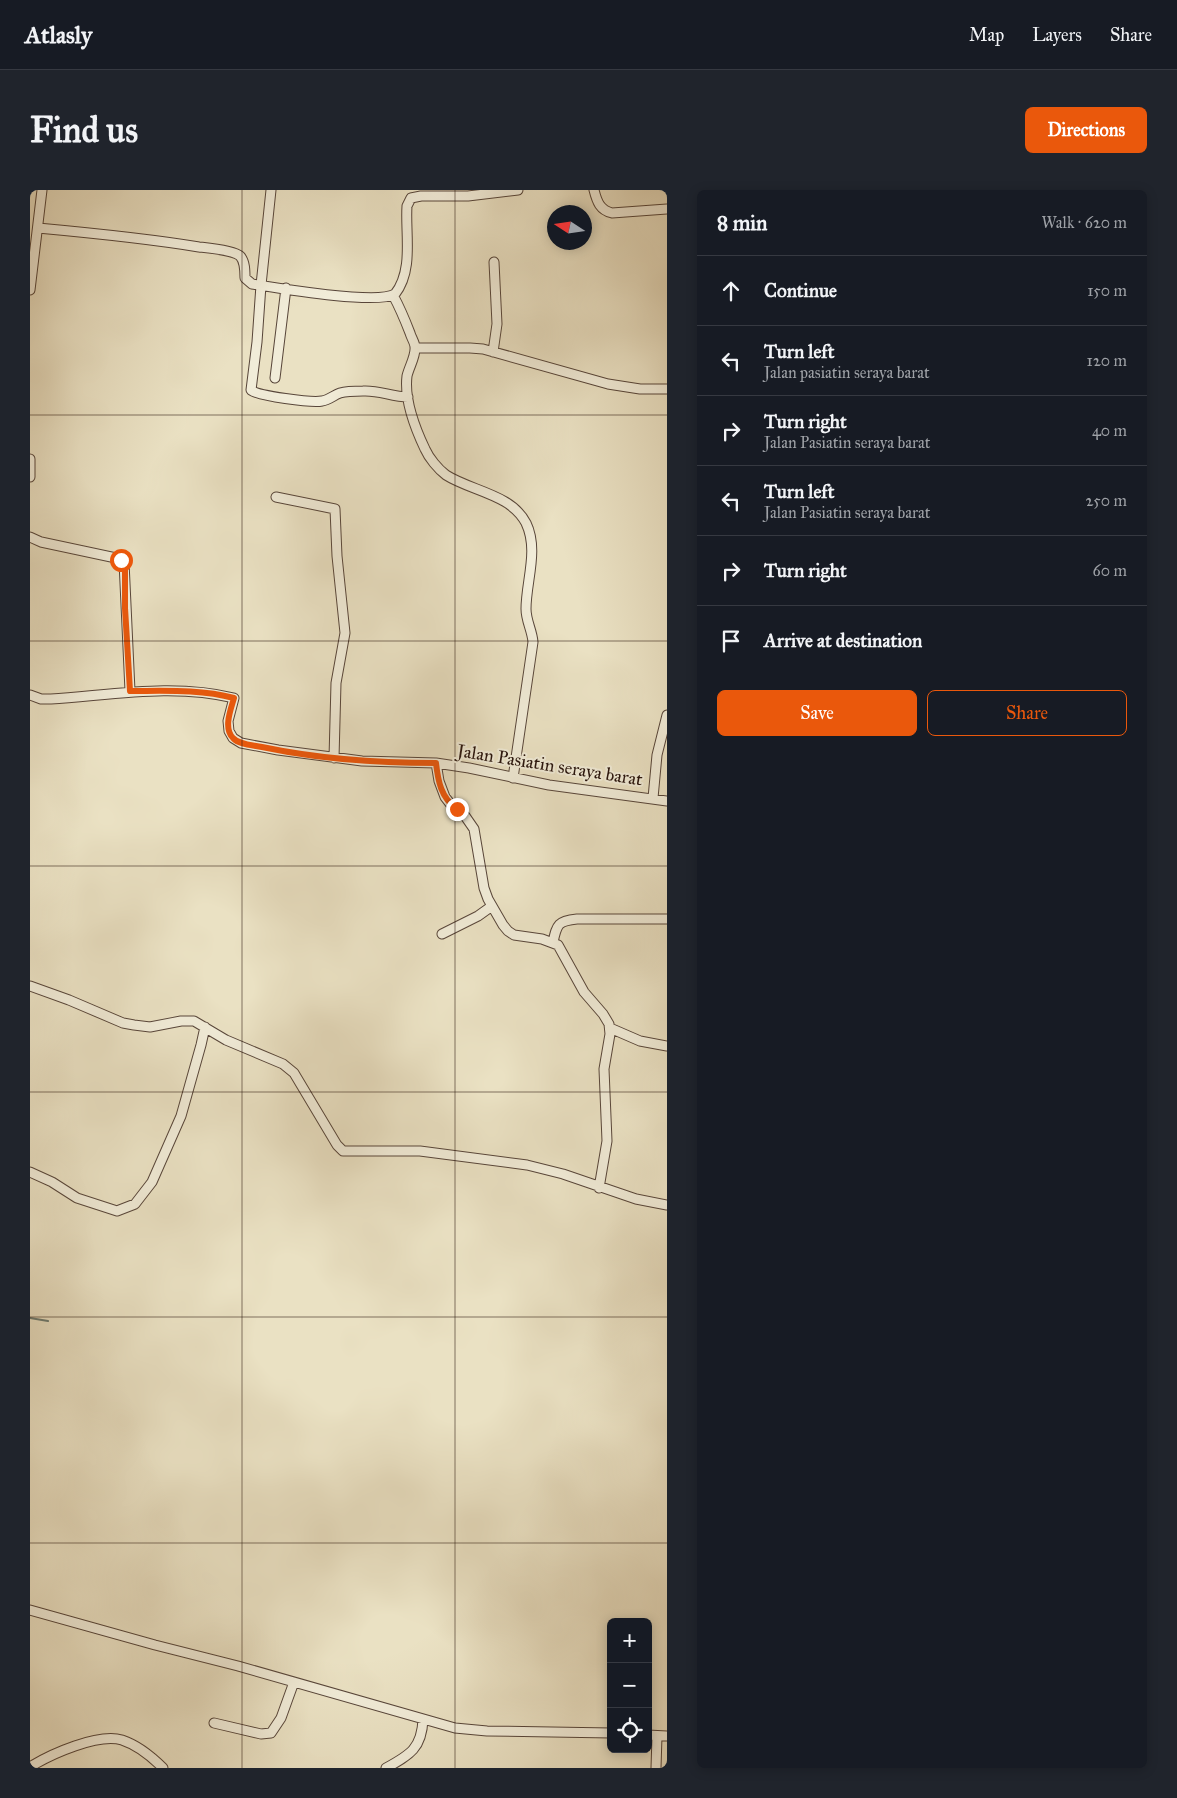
<!DOCTYPE html>
<html lang="en">
<head>
<meta charset="utf-8">
<style>
  :root { --surface:#171b24; --page:#20242c; --text:#f1f3f6; --muted:#9ea1a6; --line:#363941; --accent:#ea580c }
  body { margin:0; font-family:"IM FELL Great Primer",serif; background:var(--page); color:var(--text) }
  .controls { position:absolute; right:15px; bottom:15px; display:grid; overflow:hidden; border-radius:8px; box-shadow:0 2px 12px #0003 }
  .controls button { width:45px; height:45px; display:grid; place-items:center; padding:0; border:0; border-bottom:1px solid var(--line); background:var(--surface); color:var(--text); font:25px sans-serif }
  .compass { position:absolute; left:517px; top:15px; width:45px; height:45px; border-radius:50%; background:var(--surface); box-shadow:0 2px 12px #0003; rotate:282deg }
  .stop { position:absolute; width:15px; height:15px; margin:-11px; border:4px solid #ea580c; border-radius:50%; background:#fff }
  .stop.end { background:#ea580c; border-color:#fff; box-shadow:0 1px 5px #0008 }
  .list { margin:0; padding:0; list-style:none }
  h2 { display:flex; justify-content:space-between; align-items:center; height:65px; margin:0; padding:0 20px; font-size:21px }
  h2 small { font-size:16px; font-weight:400; color:var(--muted) }
  .list li { display:grid; grid-template-columns:32px 1fr auto; gap:15px; align-items:center; box-sizing:border-box; height:70px; padding:0 20px; border-top:1px solid var(--line) }
  .list b { display:block; font-size:19px; white-space:nowrap }
  .list p { margin:0; font-size:16px; white-space:nowrap; color:var(--muted) }
  .list em { font-size:16px; font-style:normal; color:var(--muted) }
  .actions { display:flex; gap:10px; padding:15px 20px }
  .actions a { flex:1; padding:11px 0; border:1px solid var(--accent); border-radius:8px; text-align:center; font-size:18px; color:var(--accent) }
  .actions .main { background:var(--accent); color:#fff }
  .icon { flex:none; width:28px; height:28px; fill:none; stroke:currentColor; stroke-width:2; stroke-linecap:round; stroke-linejoin:round }
  .map { position:relative; flex:none; width:637px; height:1578px; overflow:hidden; border-radius:8px }
  header { display:flex; align-items:center; gap:30px; box-sizing:border-box; height:70px; padding:0 25px; background:var(--surface); border-bottom:1px solid var(--line) }
  header strong { font-size:24px }
  nav { display:flex; gap:28px; margin-inline-start:auto; font-size:18px }
  .intro { display:flex; align-items:center; justify-content:space-between; box-sizing:border-box; height:120px; padding:0 30px }
  h1 { margin:0; font-size:35px }
  .button { padding:12px 22px; border-radius:8px; background:var(--accent); color:#fff; font-size:18px; font-weight:700 }
  main { display:flex; gap:30px; padding:0 30px }
  aside { flex:1; background:var(--surface); border-radius:8px; box-shadow:0 2px 12px #0003 }
  .map>svg:first-child { display:block }
  .lines { fill:none; stroke-linecap:round; stroke-linejoin:round }
  .stream { stroke:#6b7a70; stroke-width:2 }
  .minor-casing { stroke:#58463a; stroke-width:11 }
  .minor { stroke:#f1ecd8; stroke-width:9 }
  .route { stroke:#ea580c; stroke-width:6 }
  .grid { fill:none; stroke:#27130c; stroke-width:1; stroke-opacity:0.55 }
  .labels { text-anchor:middle; stroke-width:4; stroke-linejoin:round; paint-order:stroke }
  .street-label { font-size:18px; fill:#27130c; stroke:#f1ecd8 }
</style>
</head>
<body>
<header>
<strong>Atlasly</strong>
<nav><a>Map</a><a>Layers</a><a>Share</a></nav>
</header>
<div class="intro"><h1>Find us</h1><a class="button">Directions</a></div>
<main>
<div class="map">
<svg width="637" height="1578" viewBox="0 0 637 1578">
  <rect width="100%" height="100%" fill="#eae1c3"/>
  <filter id="stains"><feTurbulence type="fractalNoise" baseFrequency=".004" numOctaves="4"/><feColorMatrix values="0 0 0 0 .2 0 0 0 0 .09 0 0 0 0 .02 0 0 0 .5 -.17"/></filter>
  <radialGradient id="worn" r=".72"><stop offset=".6" stop-color="#630" stop-opacity="0"/><stop offset="1" stop-color="#630" stop-opacity=".3"/></radialGradient>
  <g class="lines">
    <path class="stream" d="M0 1128 18 1131"/>
    <g class="minor-casing">
      <path id="minor" d="M241 0 231 95 227 152 221 200C228 206 282 213 292 211 299 210 304 205 310 203 317 201 325 201 333 201 349 200 362 207 378 207
        M564 0C567 12 570 20 582 23L637 19
        M8 38C62 43 115 48 169 57 178 58 203 60 210 66 215 71 215 81 215 88L222 94C248 98 346 115 365 104 384 80 375 43 377 16L381 8 391 6H438L488 0
        M0 100 12 0
        M363 105C370 118 375 130 380 143 381 147 385 153 385 157 386 166 379 177 377 186 374 210 385 238 395 259 399 268 408 279 416 285 441 301 481 304 496 333 509 360 496 391 496 419 496 431 502 440 503 452L483 588
        M386 158H440L453 159 578 194 610 199H637
        M463 162 467 134 464 72
        M245 188 256 98
        M0 269V287
        M246 307 305 319 307 366 315 443 306 493 304 568
        M0 347 11 352 86 368 94 372 100 501
        M0 505 11 509H21C82 505 144 493 204 508L198 531 199 541 203 548 211 553 248 560 332 571 406 573 439 578 519 595 637 611
        M406 573 409 591 415 607 422 616 435 626 444 639 454 698 458 709 473 735 478 741 484 745 512 749 528 755 554 802 573 824 579 834 580 844 574 879 577 951 569 998
        M623 608 627 565 637 525
        M412 744 448 726 462 716
        M523 752C527 734 528 731 547 729H637
        M0 796 39 810 93 833 104 835 120 837 151 831H164L196 850 253 874 264 883 307 955 313 961H390L497 975 533 984 606 1009 637 1015
        M580 838 610 851 637 856
        M0 982 22 992 47 1008 87 1021 105 1014 122 992 151 926 171 855 175 837
        M0 1420 125 1455 208 1476 425 1538 457 1541 581 1543
        M184 1533 231 1544 241 1543 251 1528 264 1492
        M618 1545 637 1546
        M0 1577C21 1564 68 1543 92 1550 107 1555 122 1567 133 1578
        M356 1578C380 1565 392 1558 393 1529
        M626 1578 627 1546"/>
    </g>
    <use href="#minor" class="minor"/>
  </g>
  <g class="lines">
    <path class="route" d="M91 370 94 372 95 376V418L100 501C135 501 170 499 204 508 201 519 193 538 203 548 209 555 223 555 232 557 289 569 348 573 406 573 408 591 411 608 427 619"/>
  </g>
  <path class="grid" d="M212 0V1578M425 0V1578M0 225H637M0 451H637M0 676H637M0 902H637M0 1127H637M0 1353H637"/>
  <g class="labels">
    <g class="street-label">
      <text transform="translate(520 575) rotate(9)" y="6">Jalan Pasiatin seraya barat</text>
    </g>
  </g>
  <rect width="100%" height="100%" filter="url(#stains)"/>
  <rect width="100%" height="100%" fill="url(#worn)"/>
</svg>
<div class="controls">
<button>+</button>
<button>−</button>
<button><svg class="icon" aria-label="locate" viewBox="0 0 24 24"><circle cx="12" cy="12" r="6"/><path d="M12 2v4M12 18v4M2 12h4M18 12h4"/></svg></button>
</div>
<svg class="compass" viewBox="-18 -18 36 36"><path d="M0-13l5 13h-10z" fill="#e53935"/><path d="M0 13l5-13h-10z" fill="#9ea1a6"/></svg>
<div class="stop" style="left:91px;top:370px"></div>
<div class="stop end" style="left:427px;top:619px"></div>
</div>
<aside>
<h2>8 min<small>Walk · 620 m</small></h2>
<ul class="list">
<li><svg class="icon" aria-label="ahead" viewBox="0 0 24 24"><path d="M12 20V5M6 11l6-6 6 6"/></svg><div><b>Continue</b></div><em>150 m</em></li>
<li><svg class="icon" aria-label="left" viewBox="0 0 24 24"><path d="M17 20v-9H6M10 6l-5 5 5 5"/></svg><div><b>Turn left</b><p>Jalan pasiatin seraya barat</p></div><em>120 m</em></li>
<li><svg class="icon" aria-label="right" viewBox="0 0 24 24"><path d="M7 20v-9h11M14 6l5 5-5 5"/></svg><div><b>Turn right</b><p>Jalan Pasiatin seraya barat</p></div><em>40 m</em></li>
<li><svg class="icon" aria-label="left" viewBox="0 0 24 24"><path d="M17 20v-9H6M10 6l-5 5 5 5"/></svg><div><b>Turn left</b><p>Jalan Pasiatin seraya barat</p></div><em>250 m</em></li>
<li><svg class="icon" aria-label="right" viewBox="0 0 24 24"><path d="M7 20v-9h11M14 6l5 5-5 5"/></svg><div><b>Turn right</b></div><em>60 m</em></li>
<li><svg class="icon" aria-label="arrive" viewBox="0 0 24 24"><path d="M6 21V4h12l-3 4 3 4H6"/></svg><div><b>Arrive at destination</b></div></li>
</ul>
<div class="actions"><a class="main">Save</a><a>Share</a></div>
</aside>
</main>
</body>
</html>
